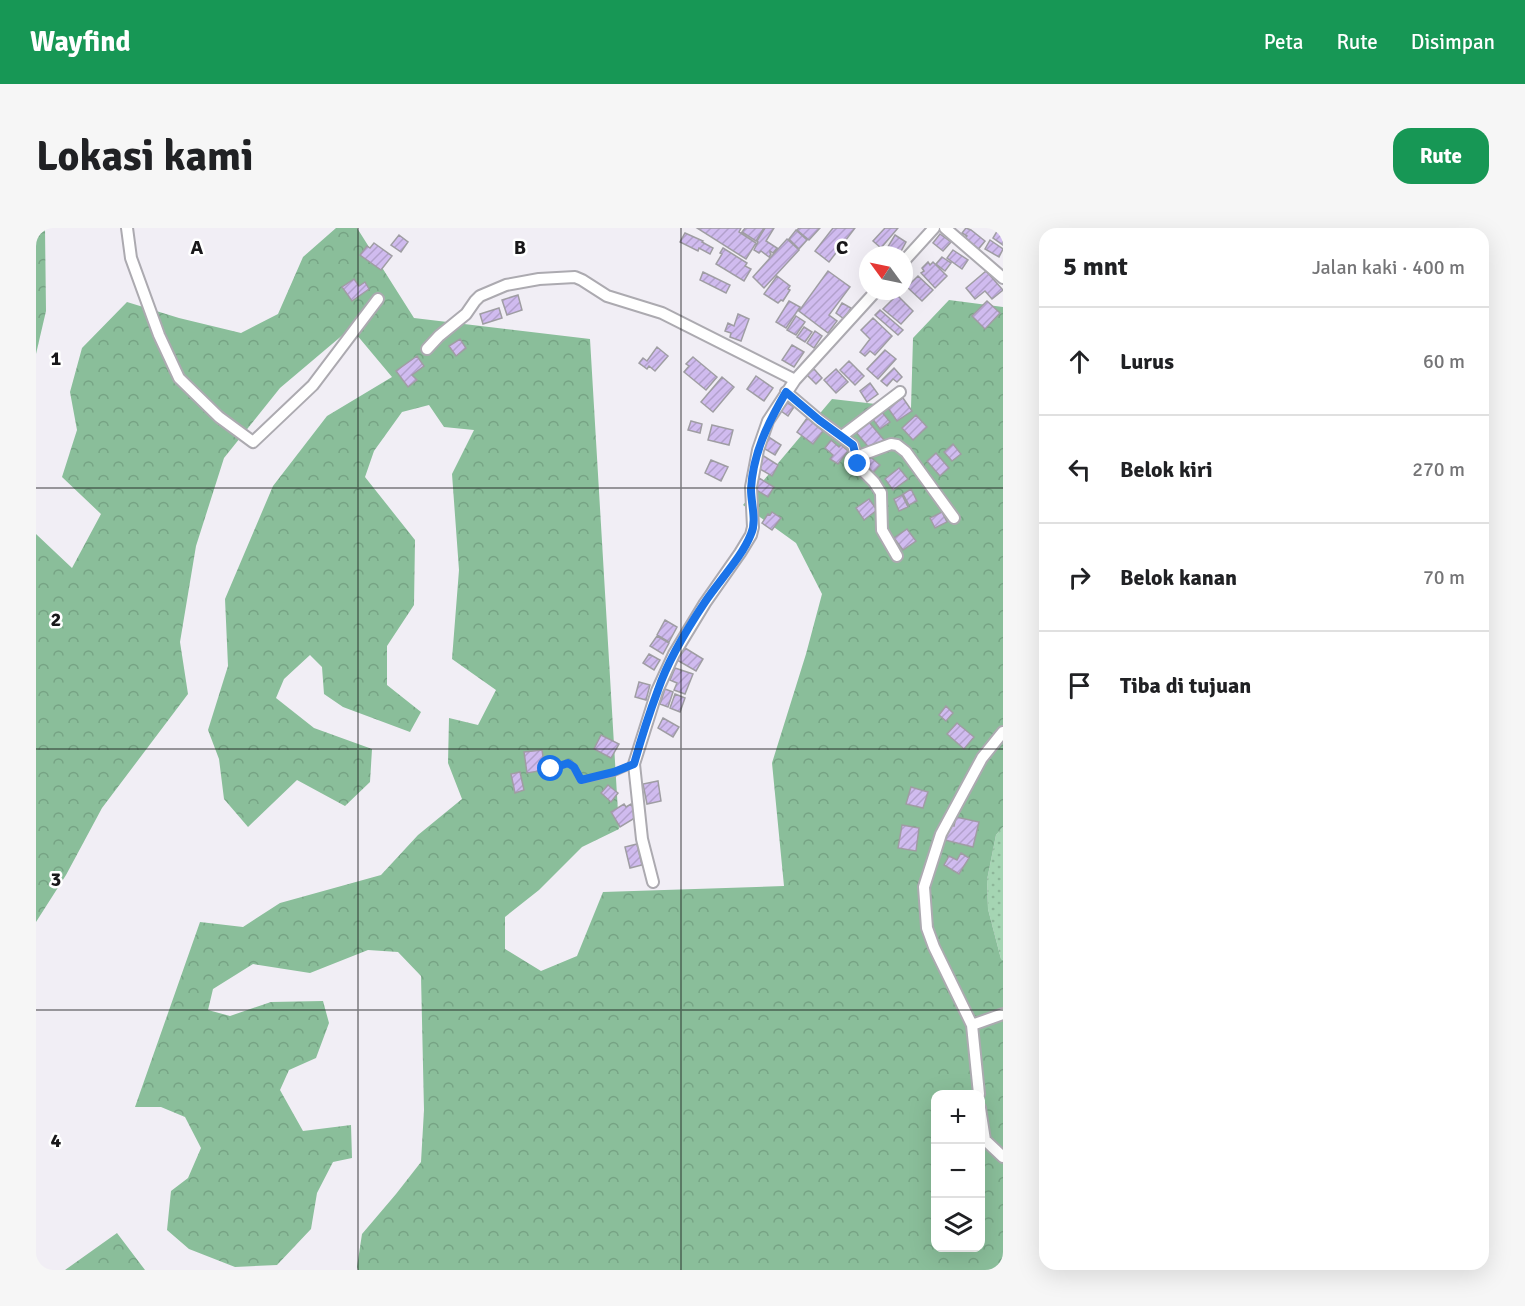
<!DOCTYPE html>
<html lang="id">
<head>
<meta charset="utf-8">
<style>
  :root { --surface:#fff; --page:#f6f6f6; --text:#202124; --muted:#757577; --line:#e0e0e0; --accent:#179755 }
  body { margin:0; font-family:Signika,sans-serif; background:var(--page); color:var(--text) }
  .controls { position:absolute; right:18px; bottom:18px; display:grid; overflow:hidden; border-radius:12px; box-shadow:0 6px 24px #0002 }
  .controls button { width:54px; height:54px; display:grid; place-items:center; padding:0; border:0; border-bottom:2px solid var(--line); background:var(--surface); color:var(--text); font:30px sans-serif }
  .compass { position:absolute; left:823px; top:18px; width:54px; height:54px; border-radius:50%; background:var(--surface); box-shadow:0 6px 24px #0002; rotate:303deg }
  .stop { position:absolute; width:18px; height:18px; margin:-14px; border:4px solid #1a73e8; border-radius:50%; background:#fff }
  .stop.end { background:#1a73e8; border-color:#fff; box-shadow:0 2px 6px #0008 }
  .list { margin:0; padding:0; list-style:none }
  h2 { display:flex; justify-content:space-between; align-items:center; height:78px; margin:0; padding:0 24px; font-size:26px }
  h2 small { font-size:20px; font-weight:400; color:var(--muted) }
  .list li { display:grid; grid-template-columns:39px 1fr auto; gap:18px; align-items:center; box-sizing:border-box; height:108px; padding:0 24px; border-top:2px solid var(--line) }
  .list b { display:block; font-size:22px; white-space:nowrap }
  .list em { font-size:20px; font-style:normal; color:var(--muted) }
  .icon { flex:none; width:33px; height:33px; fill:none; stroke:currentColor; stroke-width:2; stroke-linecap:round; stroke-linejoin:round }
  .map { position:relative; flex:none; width:967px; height:1042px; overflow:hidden; border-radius:18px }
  header { display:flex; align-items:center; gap:36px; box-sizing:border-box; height:84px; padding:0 30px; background:var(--accent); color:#fff }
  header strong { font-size:28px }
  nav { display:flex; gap:33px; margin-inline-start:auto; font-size:21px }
  .intro { display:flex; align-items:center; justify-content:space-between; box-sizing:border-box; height:144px; padding:0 36px }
  h1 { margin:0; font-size:42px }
  .button { padding:15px 27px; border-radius:18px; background:var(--accent); color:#fff; font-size:21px; font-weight:700 }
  main { display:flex; gap:36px; padding:0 36px }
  aside { flex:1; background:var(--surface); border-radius:18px; box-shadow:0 6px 24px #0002 }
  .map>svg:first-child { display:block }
  .grass { fill:url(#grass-dots) }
  .forest { fill:url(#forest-crowns); fill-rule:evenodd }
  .building { fill:url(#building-hatch); stroke:#9f9da3; stroke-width:1.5 }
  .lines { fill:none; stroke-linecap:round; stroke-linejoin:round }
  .service-casing { stroke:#acaab0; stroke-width:8 }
  .minor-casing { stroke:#acaab0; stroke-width:14 }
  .service { stroke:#fff; stroke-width:5 }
  .minor { stroke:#fff; stroke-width:10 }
  .route { stroke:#1a73e8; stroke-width:8 }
  .grid { fill:none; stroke:#181719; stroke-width:1.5; stroke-opacity:0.55 }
  .grid-label { font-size:20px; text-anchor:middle; font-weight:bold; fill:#181719; stroke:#fff; stroke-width:5; stroke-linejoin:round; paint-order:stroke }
</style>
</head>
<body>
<header>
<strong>Wayfind</strong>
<nav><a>Peta</a><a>Rute</a><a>Disimpan</a></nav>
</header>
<div class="intro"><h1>Lokasi kami</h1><a class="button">Rute</a></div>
<main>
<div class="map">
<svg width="967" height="1042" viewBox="0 0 967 1042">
  <defs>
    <pattern id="grass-dots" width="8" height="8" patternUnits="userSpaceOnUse" patternTransform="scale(1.5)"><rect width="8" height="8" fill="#a5d5b3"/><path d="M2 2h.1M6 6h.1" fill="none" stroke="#8db699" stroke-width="1.8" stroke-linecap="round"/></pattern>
    <pattern id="forest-crowns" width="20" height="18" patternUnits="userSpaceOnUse" patternTransform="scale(1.5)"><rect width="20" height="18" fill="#8abe9a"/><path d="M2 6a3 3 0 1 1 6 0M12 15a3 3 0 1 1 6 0" fill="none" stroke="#76a384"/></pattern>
    <pattern id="building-hatch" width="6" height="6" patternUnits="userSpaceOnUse" patternTransform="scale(1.5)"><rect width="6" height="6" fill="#d0bbef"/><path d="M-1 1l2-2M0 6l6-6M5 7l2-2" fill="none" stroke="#b2a0cc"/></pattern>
  </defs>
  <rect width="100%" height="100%" fill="#f1eef5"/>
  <path class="grass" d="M967 599V732L965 731 952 681 951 652 960 607Z"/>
  <path class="forest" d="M0 0H9L10 83 0 126Z
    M300 0H321L378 90 554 111 583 601 546 619 503 662 469 689V721L505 743 541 728 567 664 748 658 736 535 770 426 786 366 760 315 707 277 796 171 875 180 877 110 913 72 967 79V599L960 607 951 652 952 681 965 731 967 732V1042H322L321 1039 326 1006 360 966 385 934 388 882 385 748 362 724 332 722 274 745 217 736 177 761 172 782 194 788 235 774 287 773 293 795 280 830 253 842 244 862 267 903 315 897 316 930 297 934 281 965 275 1001 241 1037 199 1039 153 1021 131 1002 135 963 152 950 165 920 149 889 125 879H99L164 694 207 699 244 675 345 647 382 607 426 571 412 535 413 490 442 497 460 462 416 431 423 342 416 246 438 202 408 199 393 177 366 184 338 223 329 249 379 312 378 377 351 418V457L385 484 374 504 307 479 288 466 286 439 274 427 248 451 240 470 278 500 336 521 334 554 309 578 261 552 212 599 188 571 183 531 172 502 192 438 189 371 237 258 291 188 356 149 315 100 244 160 188 230 160 318 144 414 152 466 66 580 30 647 0 694V306L36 340 65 286 26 249 41 202 34 164 46 120 91 74 143 90 205 105 242 86 267 29ZM900 866H944V1020H900Z
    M81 1005 109 1042H29Z"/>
  <path class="building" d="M661 0H705L703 4 720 15 710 31Z
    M709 0H728L720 13 706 4Z
    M729 0H738L730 13 741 20 737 25 734 23V25L735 26 733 29 725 23 723 25 718 22 722 14 721 13Z
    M763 0H784L773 12 761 2Z
    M797 0H819L793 34 779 23Z
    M849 0H862L845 20 837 13Z
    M930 0 935 2 949 13 941 23 927 12 931 8 926 5Z
    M963 0 967 1V17L957 10Z
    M760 2 771 12 763 21 753 11Z
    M649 5 667 13 666 14 677 20 674 26 663 20 662 23 644 14Z
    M904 6 915 14 907 23 897 15Z
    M363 7 372 14 365 24 355 17Z
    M859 7 870 14 863 27H859L850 22Z
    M751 11 763 22 728 60 717 49Z
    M954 12 967 21 963 29 949 21Z
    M338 15 356 28 345 42 324 27 331 18 334 20Z
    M687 20 711 35 709 38 715 41 708 53 680 36 686 26 684 25Z
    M917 22 932 32 926 41 911 30Z
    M906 29 915 35 909 43 900 36Z
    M892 34 894 37 897 34 911 48 899 60 885 45 888 43 886 40Z
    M792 43 814 59 793 87 801 93 792 105 763 83Z
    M950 43 967 62 956 71 949 63 939 71 930 60Z
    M667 44 694 57 690 65 664 52Z
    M741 48 754 58 752 61 754 62 747 73 745 72 742 75 728 66Z
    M882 48 897 62 886 73 871 59Z
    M318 51 323 58 329 54 333 61 316 73 306 59Z
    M482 67 486 82 471 87 466 72Z
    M861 67 877 83 865 96 847 81Z
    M753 73 764 79 750 100 740 94Z
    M951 73 964 85 949 101 936 88Z
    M806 75 815 80 808 91 800 85Z
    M463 80 466 90 447 96 444 86Z
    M844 82 867 102 862 107 839 87Z
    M702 86 713 91 705 113 694 109 695 105 689 103 692 95 698 98Z
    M760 88 769 94 760 107 751 102Z
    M837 90 856 108 839 127 834 123 829 128 824 124 834 111 825 102Z
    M768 99 776 104 769 114 761 109Z
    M779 103 786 108 778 120 771 115Z
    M424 111 430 120 420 128 413 118Z
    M756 117 768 124 758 139 746 132Z
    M621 119 632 128 619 143 613 138 611 141 603 135 607 130 611 133Z
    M849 122 860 131 842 151 831 141Z
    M381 128 388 138 376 147 381 152 372 159 360 143Z
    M657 129 681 149 670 162 648 144 653 138 650 136Z
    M813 133 828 148 819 157 804 142Z
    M858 140 866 149 861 154 857 151 851 158 845 153Z
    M778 141 786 150 780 156 771 147Z
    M800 141 812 154 800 165 788 152Z
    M720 148 737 160 728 173 711 161Z
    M686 149 698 159 677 184 665 174Z
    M834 155 842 166 831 174 824 163Z
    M867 170 876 183 861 193 852 180Z
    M747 172 758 179 752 188 741 180Z
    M845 183 854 194 844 201 836 190Z
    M880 187 891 199 877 212 866 200Z
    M771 190 787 203 777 216 761 204Z
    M655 193 666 196 664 205 652 202Z
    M832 193 848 212 835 222 819 203Z
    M676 197 697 202 693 217 672 212Z
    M731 208 745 217 739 227 724 218Z
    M795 212 803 219 805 217 812 223 802 236 794 231 797 227 789 220Z
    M917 216 925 226 916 233 908 224Z
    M900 225 913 240 904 248 891 233Z
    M831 226 844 237 836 246 823 235Z
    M726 227 742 237 736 248 719 238Z
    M675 232 692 239 685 253 669 245Z
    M863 240 872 251 857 262 849 251Z
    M723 250 738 259 732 269 717 260Z
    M875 261 881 273 873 277 867 266Z
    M866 267 872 279 863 283 858 271Z
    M833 271 841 282 828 292 820 280Z
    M736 284 745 290 736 302 726 295 732 286 734 287Z
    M906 284 911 294 899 300 894 290Z
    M871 301 880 313 867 322 858 310Z
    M629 392 641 399 633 414 621 407Z
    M621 408 633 415 627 426 614 418Z
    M649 420 667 431 660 443 641 432Z
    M613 426 624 432 618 442 607 435Z
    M639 440 657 446 649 466 638 462 641 455 634 452Z
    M603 454 614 457 610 472 599 469Z
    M629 461 637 464 632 479 624 476Z
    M639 466 649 470 644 484 634 480Z
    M910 478 917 485 910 493 903 487Z
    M627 490 643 499 637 509 622 500Z
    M921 495 938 509 928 521 911 506Z
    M565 507 583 516 575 530 558 521Z
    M506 522 509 542 491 545 488 524Z
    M484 544 488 562 479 565 475 546Z
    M622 553 625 573 611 576 607 556Z
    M572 557 582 565 575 574 565 565Z
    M875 559 892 564 887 580 870 576Z
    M588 576 590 579 595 576 602 588 584 599 575 584Z
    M920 589 943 594 937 619 909 612 912 596 918 598Z
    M866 597 883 600 880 623 862 620Z
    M601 616 606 637 594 640 589 619Z
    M925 625 933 630 923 646 908 637 913 628 921 632Z"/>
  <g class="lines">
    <g class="service-casing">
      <path id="service" d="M515 541 532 535 538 539 545 552 578 545 598 536"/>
    </g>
    <g class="minor-casing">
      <path id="minor" d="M91 0 95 30 123 107 143 150 183 189 217 214 277 157 342 71
        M909 0 967 50
        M868 33 898 0
        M391 121 403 108 430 86 439 73 444 68 470 57 503 51 539 49 546 52 571 68 626 85 759 152
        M750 164 783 192 817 217 822 236 825 241 838 254 845 265 846 302 861 328
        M806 208 864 164
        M820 229 855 216 861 217 870 224 918 290
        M617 654 606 611 598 536 621 463 638 426 669 375 704 325 715 307 717 299 715 259 722 222 732 193 759 152 840 63
        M936 797 967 786
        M943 866 936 797 898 719 891 700 888 659 905 606 946 530 967 504
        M944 880 949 912 967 929"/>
    </g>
    <use href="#service" class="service"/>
    <use href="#minor" class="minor"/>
  </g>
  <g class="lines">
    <path class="route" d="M515 541 532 535 538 539 545 552 578 544 598 536C605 511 613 486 622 462 632 432 651 401 669 374 683 353 706 329 715 306 721 293 715 276 715 261 717 225 732 195 750 164L783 192 817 217 822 236"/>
  </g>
  <path class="grid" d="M322 0V1042M645 0V1042M0 260H967M0 521H967M0 782H967"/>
  <g class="grid-label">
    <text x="161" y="26">A</text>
    <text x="484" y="26">B</text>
    <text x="806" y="26">C</text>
    <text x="20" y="137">1</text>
    <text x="20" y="398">2</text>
    <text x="20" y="658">3</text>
    <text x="20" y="919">4</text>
  </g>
</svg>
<div class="controls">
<button>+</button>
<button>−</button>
<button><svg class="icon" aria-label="layers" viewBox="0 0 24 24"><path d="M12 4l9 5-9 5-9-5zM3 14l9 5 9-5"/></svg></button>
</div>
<svg class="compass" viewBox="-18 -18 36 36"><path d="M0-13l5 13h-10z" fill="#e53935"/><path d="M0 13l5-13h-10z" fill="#757577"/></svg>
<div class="stop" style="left:515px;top:541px"></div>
<div class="stop end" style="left:822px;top:236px"></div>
</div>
<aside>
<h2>5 mnt<small>Jalan kaki · 400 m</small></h2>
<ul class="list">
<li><svg class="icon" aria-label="ahead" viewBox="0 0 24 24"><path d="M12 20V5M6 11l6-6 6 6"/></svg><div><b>Lurus</b></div><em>60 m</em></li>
<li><svg class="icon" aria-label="left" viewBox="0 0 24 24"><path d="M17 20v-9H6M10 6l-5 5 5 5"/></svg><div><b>Belok kiri</b></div><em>270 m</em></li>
<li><svg class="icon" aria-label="right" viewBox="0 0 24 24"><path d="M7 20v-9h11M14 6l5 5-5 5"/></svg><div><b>Belok kanan</b></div><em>70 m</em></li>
<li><svg class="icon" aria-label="arrive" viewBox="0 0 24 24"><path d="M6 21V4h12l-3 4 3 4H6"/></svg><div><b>Tiba di tujuan</b></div></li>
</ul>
</aside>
</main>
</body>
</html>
